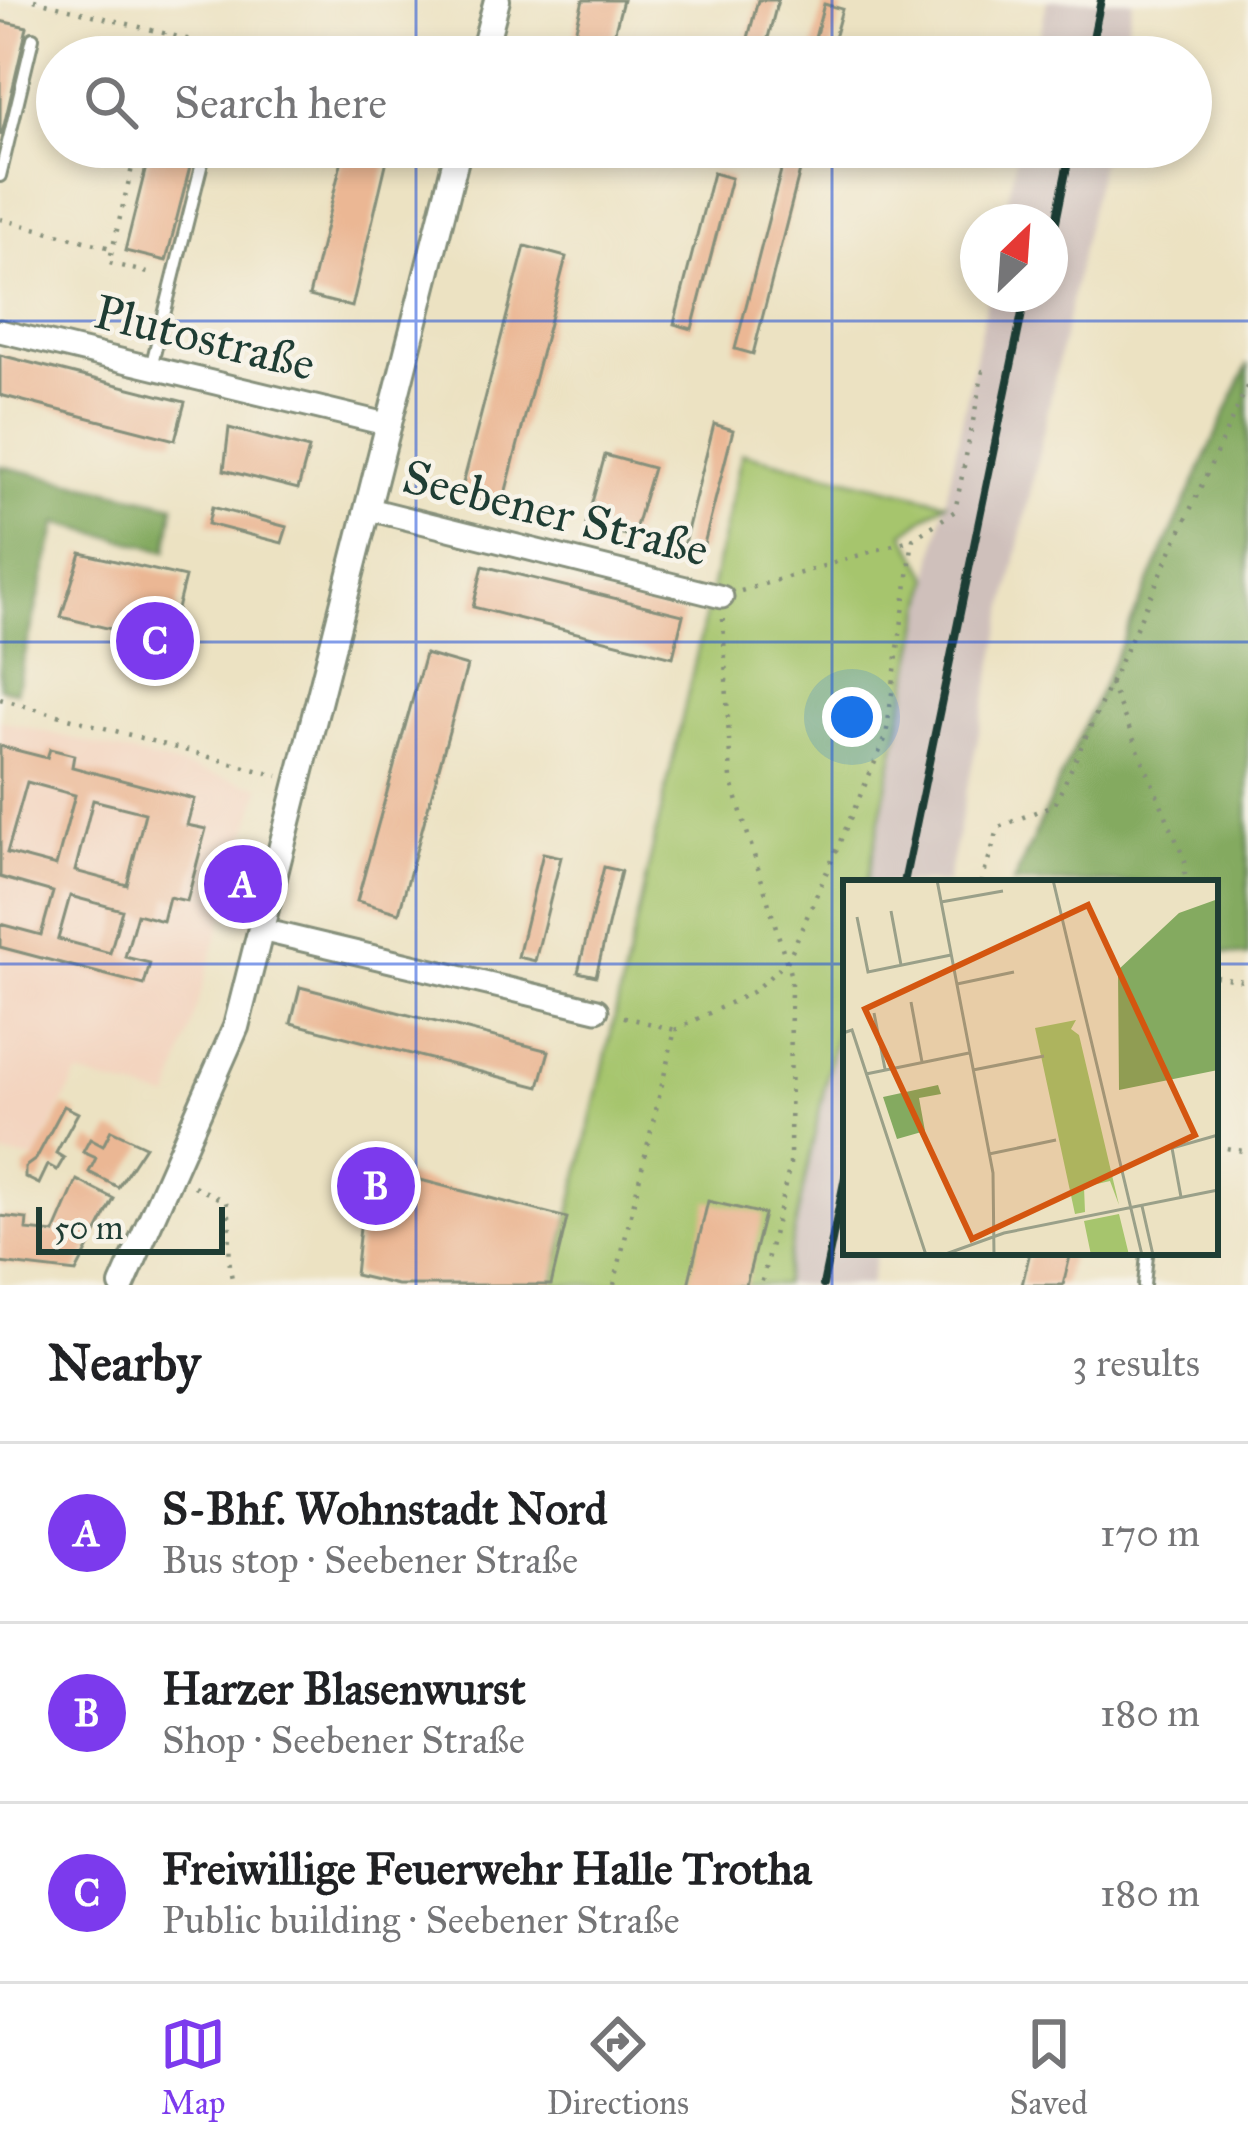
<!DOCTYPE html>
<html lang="en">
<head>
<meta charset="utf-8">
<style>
  :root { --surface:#fff; --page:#f2f2f2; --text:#202124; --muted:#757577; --line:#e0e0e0; --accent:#7c3aed }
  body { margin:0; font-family:"IM FELL Great Primer",serif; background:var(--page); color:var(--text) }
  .compass { position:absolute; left:960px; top:204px; width:108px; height:108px; border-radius:50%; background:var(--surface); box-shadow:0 6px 18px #0003; rotate:25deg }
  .scale { position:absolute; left:36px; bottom:30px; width:189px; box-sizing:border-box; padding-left:12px; border:6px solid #1f3d34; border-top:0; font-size:33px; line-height:42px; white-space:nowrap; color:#1f3d34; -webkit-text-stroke:9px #f7f3e8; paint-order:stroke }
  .you { position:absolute; left:852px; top:717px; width:42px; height:42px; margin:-30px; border:9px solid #fff; border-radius:50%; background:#1a73e8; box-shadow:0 0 0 18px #1a73e833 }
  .badge { display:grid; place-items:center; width:78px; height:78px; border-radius:50%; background:var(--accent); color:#fff; font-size:39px; font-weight:700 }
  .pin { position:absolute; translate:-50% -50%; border:6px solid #fff; box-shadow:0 3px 12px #0006 }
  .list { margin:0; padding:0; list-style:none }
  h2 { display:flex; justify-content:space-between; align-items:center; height:156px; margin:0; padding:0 48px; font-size:51px }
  h2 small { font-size:39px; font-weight:400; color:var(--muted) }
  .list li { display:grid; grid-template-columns:78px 1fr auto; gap:36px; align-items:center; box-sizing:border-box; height:180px; padding:0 48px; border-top:3px solid var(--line) }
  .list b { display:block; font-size:45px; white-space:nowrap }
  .list p { margin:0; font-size:39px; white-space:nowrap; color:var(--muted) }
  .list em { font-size:39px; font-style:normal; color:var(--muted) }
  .icon { flex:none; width:66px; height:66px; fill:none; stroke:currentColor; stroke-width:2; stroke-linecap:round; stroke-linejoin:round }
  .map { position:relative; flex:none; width:1248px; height:1285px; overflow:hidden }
  .search { position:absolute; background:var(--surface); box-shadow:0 6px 18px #0003; left:36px; right:36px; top:36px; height:132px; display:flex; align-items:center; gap:30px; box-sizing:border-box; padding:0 42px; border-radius:66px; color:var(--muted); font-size:45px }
  .sheet { height:696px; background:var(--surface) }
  nav { display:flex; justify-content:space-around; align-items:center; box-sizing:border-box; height:168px; border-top:3px solid var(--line); background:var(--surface); font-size:33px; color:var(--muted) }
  nav a { display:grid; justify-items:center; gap:6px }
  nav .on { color:var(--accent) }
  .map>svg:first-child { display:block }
  .built { fill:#f3d4bf }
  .industrial { fill:#cfc0bb }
  .green { fill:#a6c56d; stroke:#628150; stroke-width:3 }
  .forest { fill:#84aa60; stroke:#52744a; stroke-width:3 }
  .building { fill:#ebb794; fill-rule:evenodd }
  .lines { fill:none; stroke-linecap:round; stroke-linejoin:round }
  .service-casing { stroke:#86907b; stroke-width:16 }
  .minor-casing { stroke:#86907b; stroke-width:27 }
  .tertiary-casing { stroke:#86907b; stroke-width:30 }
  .path { stroke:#86907b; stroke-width:4.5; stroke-dasharray:3 9; stroke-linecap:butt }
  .service { stroke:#fff; stroke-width:10 }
  .minor { stroke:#fff; stroke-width:21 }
  .tertiary { stroke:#fff; stroke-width:24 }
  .rail { stroke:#1f3d34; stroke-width:8 }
  .grid { fill:none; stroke:#1d4ed8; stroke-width:3; stroke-opacity:0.55 }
  .labels { text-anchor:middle; stroke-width:9; stroke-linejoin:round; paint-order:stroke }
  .street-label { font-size:48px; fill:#1f3d34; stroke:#f7f3e8 }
  .inset-road { fill:none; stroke:#9aa089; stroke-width:3 }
  .view { fill:#d45610; fill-opacity:0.15; stroke:#d45610; stroke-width:6 }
  .inset-edge { fill:none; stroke:#1f3d34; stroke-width:6 }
</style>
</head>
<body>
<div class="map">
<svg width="1248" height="1285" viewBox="0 0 1248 1285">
  <rect width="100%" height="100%" fill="#f7f3e8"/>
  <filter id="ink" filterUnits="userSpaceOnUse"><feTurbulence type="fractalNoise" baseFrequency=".00833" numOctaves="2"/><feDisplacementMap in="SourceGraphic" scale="24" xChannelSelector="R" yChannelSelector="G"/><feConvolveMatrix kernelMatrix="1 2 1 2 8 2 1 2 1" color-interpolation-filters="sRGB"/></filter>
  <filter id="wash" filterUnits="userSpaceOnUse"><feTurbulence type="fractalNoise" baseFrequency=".004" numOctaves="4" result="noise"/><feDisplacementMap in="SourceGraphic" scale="48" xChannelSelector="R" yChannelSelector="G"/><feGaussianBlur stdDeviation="2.7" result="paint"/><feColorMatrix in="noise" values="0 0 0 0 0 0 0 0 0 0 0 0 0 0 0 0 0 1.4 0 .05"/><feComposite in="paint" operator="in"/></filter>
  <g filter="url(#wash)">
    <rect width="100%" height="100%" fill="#ece2c2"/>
    <path class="built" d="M0 720 261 787 170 1099 77 1075 36 1159 0 1155Z"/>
    <path class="industrial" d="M1047 0H1133L1122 57H1036Z
      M1018 147H1104L947 883H867L988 294H1050V222H1003Z
      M846 984V1252H876L870 1285H783Z"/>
    <path class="green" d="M742 453 946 502 904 533 930 578 867 883H846V984L783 1285H554Z"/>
    <path class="forest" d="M1248 364V957L1215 951V883H1013Z
      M0 466 174 505 167 551 57 523 16 691 0 688Z"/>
    <g id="blocks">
      <path class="building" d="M583 0H623L608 57H569Z
        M758 0H778L763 57H743Z
        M824 4 842 9 829 57H810Z
        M0 21 27 27 2 134H0Z
        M151 147H195L166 261 125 251Z
        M345 147H390L352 307 309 296Z
        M787 147H806L753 354 735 349Z
        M713 173 731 178 692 329 674 324Z
        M525 246 566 257 502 506 460 495Z
        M0 355 185 402 175 440 0 395Z
        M714 424 733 430 702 552 683 547Z
        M229 428 309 449 298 489 224 470Z
        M605 455 653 468 633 537 586 524Z
        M212 507 287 527 282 543 208 524Z
        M81 553 185 577 168 645 124 634 126 625 117 622 115 630 61 617Z
        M483 566 683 615 673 657 473 607Z
        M425 654 467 666 399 913 357 901Z
        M0 746 47 758 50 749 74 755 72 767 194 799 187 825 206 829 187 901 169 897 163 921 137 914 125 957 150 963 144 985 0 947V924L41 935 53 892 0 877ZM27 782 75 795 56 866 7 853ZM93 800 145 813 127 885 75 871ZM70 896 122 910 110 953 58 939Z
        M543 853 561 857 535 961 518 957Z
        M604 867 621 871 596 976 578 972Z
        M300 987 549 1051 539 1087 291 1023Z
        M64 1106 78 1113 56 1153 64 1158 57 1170 48 1165 39 1184 25 1177V1167L36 1159Z
        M111 1130 145 1146 118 1187 89 1172 96 1158 83 1152 90 1139 103 1146Z
        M382 1170 567 1218 551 1285H397L355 1275 365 1179 381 1183Z
        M77 1180 114 1199 76 1272 0 1263V1216L27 1219 26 1230 54 1233Z
        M708 1201 764 1214 746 1285H688Z
        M1030 1252H1071L1063 1285H1022Z"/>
    </g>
  </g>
  <g filter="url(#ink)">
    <use href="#blocks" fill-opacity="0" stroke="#86907b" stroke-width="3"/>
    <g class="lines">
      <g class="service-casing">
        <path id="service" d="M754 147 763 149
          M0 176 33 38
          M151 367 206 147
          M1144 1285 1147 1255"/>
      </g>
      <g class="minor-casing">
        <path id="minor" d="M0 331 390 425
          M369 509 722 597
          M261 930 597 1010"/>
      </g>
      <g class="tertiary-casing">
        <path id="tertiary" d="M482 57 497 0
          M122 1285 236 1027 459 147"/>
      </g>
      <path class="path" d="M34 0 230 50 229 57
        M159 57 165 33
        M137 147 109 263 156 275
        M0 219 111 248
        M741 591 913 539
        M723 619 731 779 791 977 790 1165 761 1285
        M1110 683 1185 861V883
        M0 699 278 776
        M981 883 999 827 1055 804 1248 384
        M1215 976 1248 982
        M675 1030 752 992 787 962 886 737 913 539 955 511 983 371H989
        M1215 1146 1248 1152
        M194 1186 226 1202C235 1230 224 1256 234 1285
        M614 1285 675 1030 621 1016"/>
      <use href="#service" class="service"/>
      <use href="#minor" class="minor"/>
      <use href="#tertiary" class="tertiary"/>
      <path class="rail" d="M1089 57 1101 0
        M1050 251 1071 147
        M904 883 1026 294
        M823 1285 846 1172"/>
    </g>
  </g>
  <path class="grid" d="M416 0V57M832 0V57M416 147V1285M832 147V1285M0 321H1248M0 642H1248M0 964H846M1215 964H1248"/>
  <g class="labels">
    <g class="street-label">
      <text transform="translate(205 337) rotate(14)" y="17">Plutostraße</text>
      <text transform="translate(556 512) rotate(14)" y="17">Seebener Straße</text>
    </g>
  </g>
  <g transform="translate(843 880)">
    <rect width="375" height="375" fill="#ece2c2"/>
    <path d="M233 140 228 149 236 155 276 325 267 301 241 307 242 332 232 334 192 148ZM276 334 286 375H248L241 341Z" fill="#a6c56d"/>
    <path d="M375 19V190L276 210 275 90 336 33ZM95 205 98 214 76 218 82 251 54 259 40 217Z" fill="#84aa60"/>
    <path class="inset-road" d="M94 0 150 293 151 375M210 0 299 375M98 22 160 11M48 31 58 85M14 37 25 92 108 75M114 104 171 92M68 122 79 182M31 133 42 189M0 153 9 150 83 375M130 190 201 176M23 194 126 173M146 274 213 260M338 317 329 268 375 255M299 326 310 375M100 375 161 353 375 310"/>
    <path class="view" d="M245 25 352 255 129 359 22 129Z"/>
    <rect width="375" height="375" class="inset-edge"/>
  </g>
</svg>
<svg class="compass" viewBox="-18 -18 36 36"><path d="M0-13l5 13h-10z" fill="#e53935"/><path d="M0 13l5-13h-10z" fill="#757577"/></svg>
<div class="scale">50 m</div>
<div class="you"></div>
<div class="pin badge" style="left:243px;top:884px">A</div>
<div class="pin badge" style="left:376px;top:1186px">B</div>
<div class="pin badge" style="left:155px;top:641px">C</div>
<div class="search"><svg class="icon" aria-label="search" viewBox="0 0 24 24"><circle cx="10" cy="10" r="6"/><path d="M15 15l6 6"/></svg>Search here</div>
</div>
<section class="sheet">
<h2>Nearby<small>3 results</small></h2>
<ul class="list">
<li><span class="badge">A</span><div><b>S-Bhf. Wohnstadt Nord</b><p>Bus stop · Seebener Straße</p></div><em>170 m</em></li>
<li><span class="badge">B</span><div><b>Harzer Blasenwurst</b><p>Shop · Seebener Straße</p></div><em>180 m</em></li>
<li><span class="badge">C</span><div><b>Freiwillige Feuerwehr Halle Trotha</b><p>Public building · Seebener Straße</p></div><em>180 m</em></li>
</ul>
</section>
<nav>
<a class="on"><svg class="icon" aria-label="map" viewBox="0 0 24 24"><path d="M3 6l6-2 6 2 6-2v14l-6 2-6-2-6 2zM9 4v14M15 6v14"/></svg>Map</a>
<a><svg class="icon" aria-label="directions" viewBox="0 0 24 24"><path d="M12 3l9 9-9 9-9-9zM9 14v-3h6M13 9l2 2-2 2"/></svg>Directions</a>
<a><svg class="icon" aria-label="saved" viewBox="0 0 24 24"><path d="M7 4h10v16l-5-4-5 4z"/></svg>Saved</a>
</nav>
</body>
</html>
